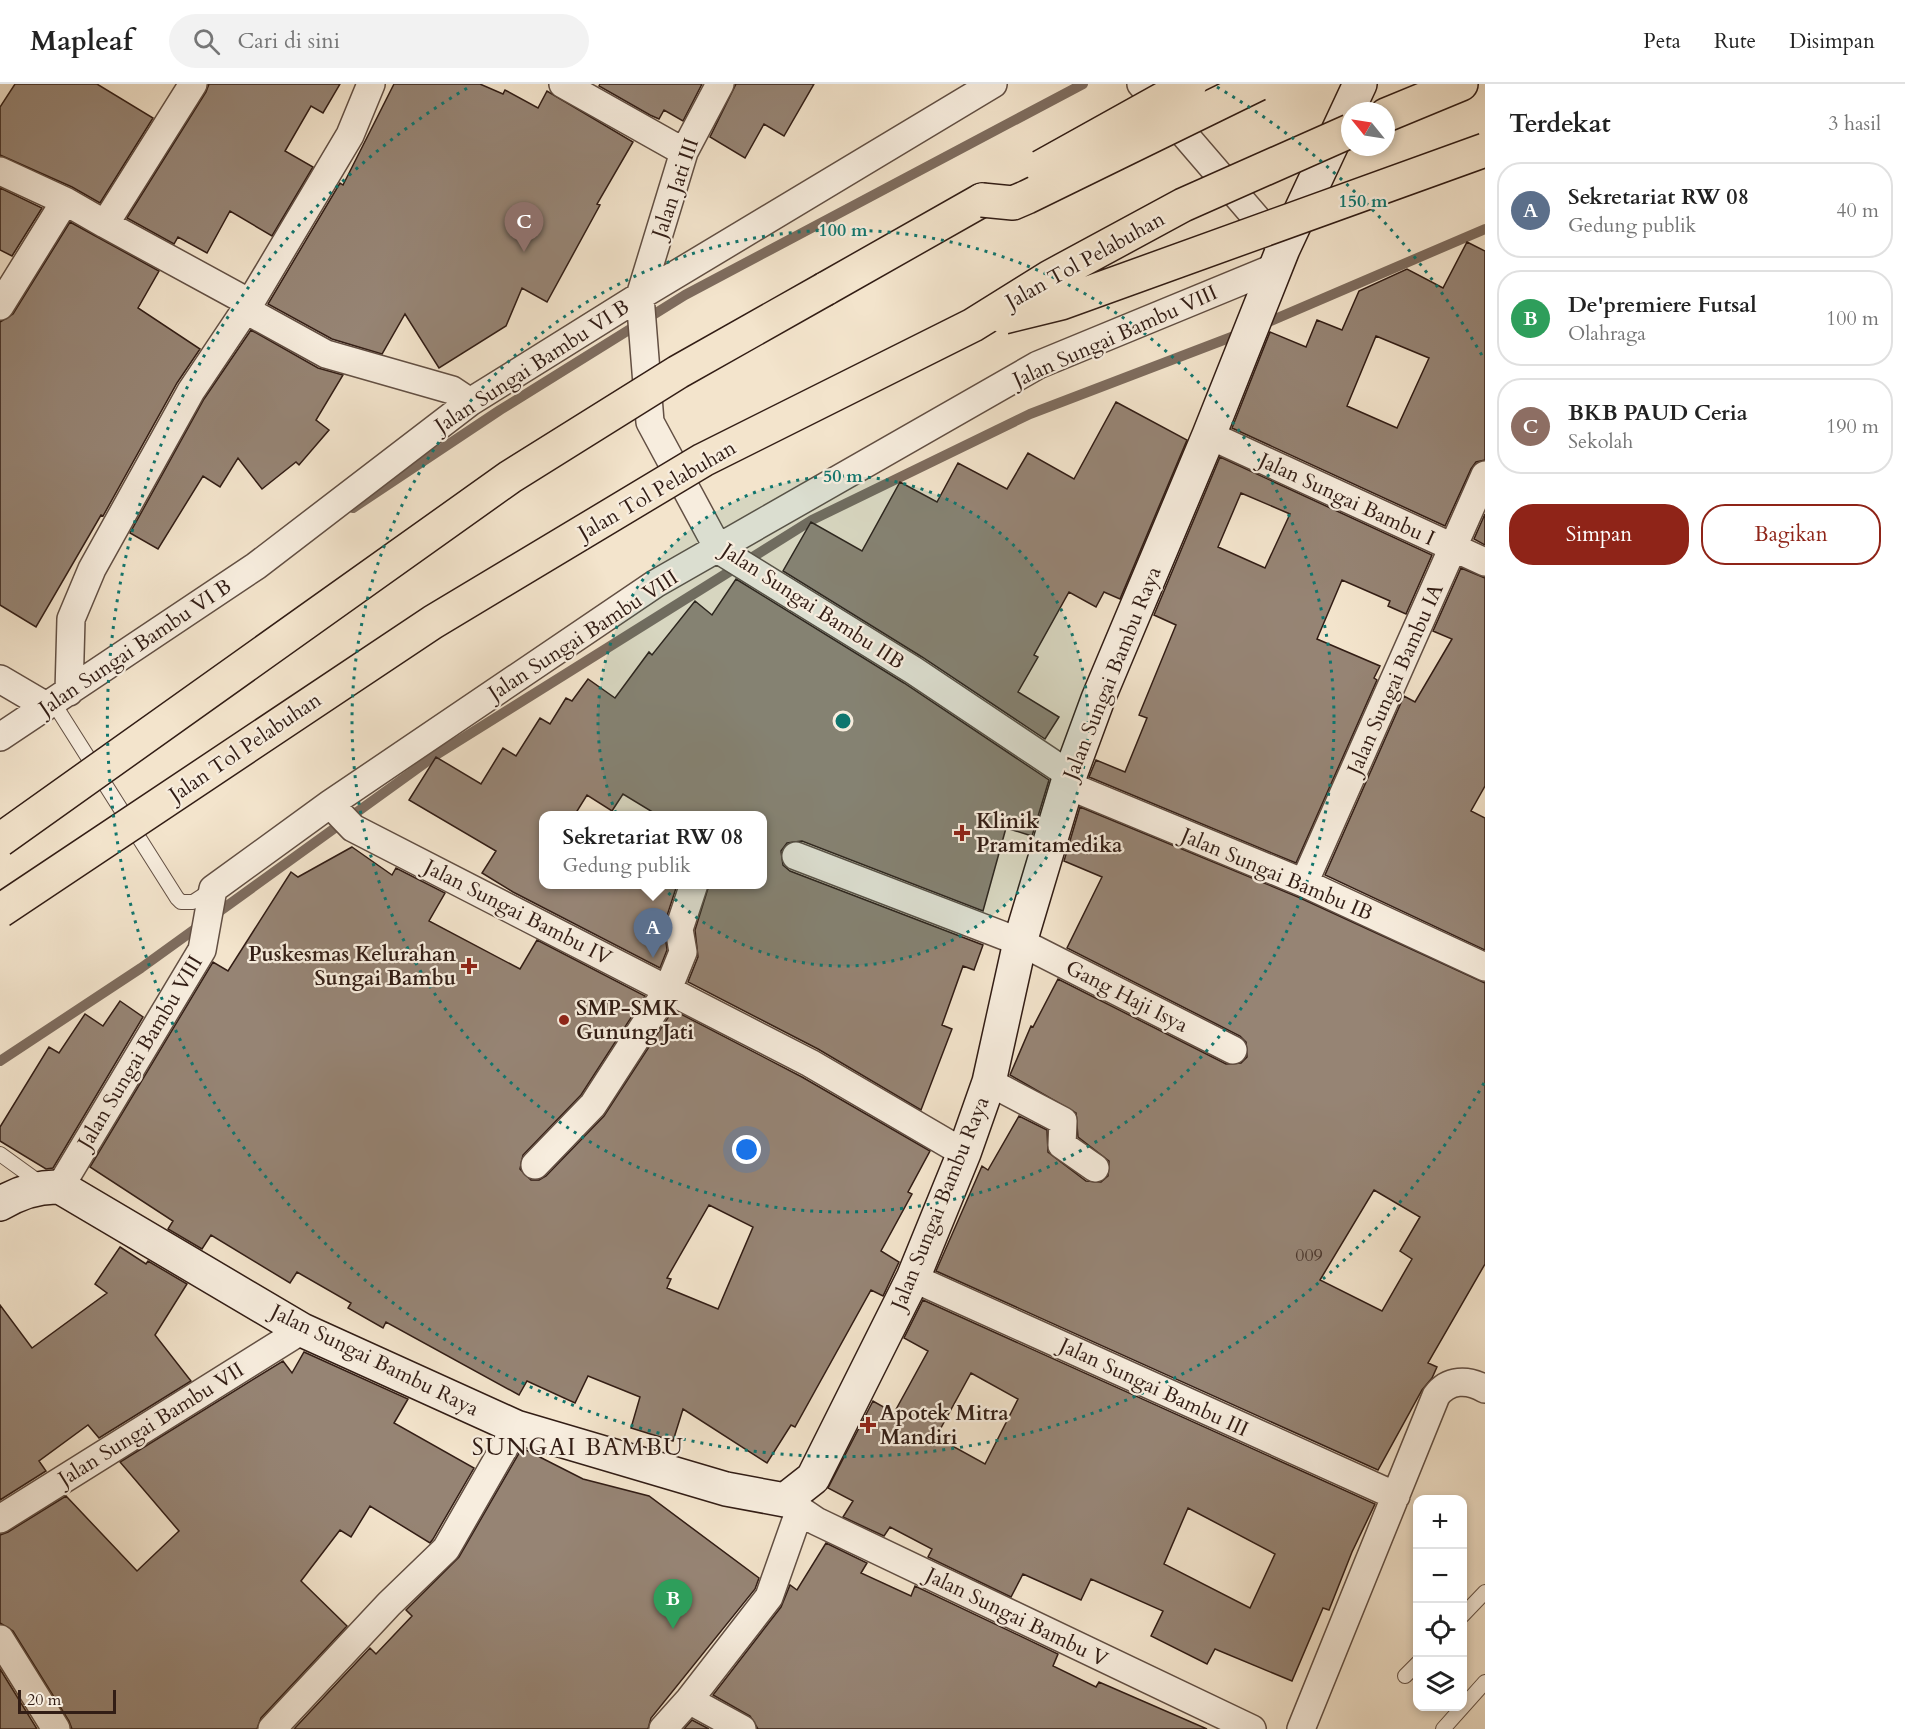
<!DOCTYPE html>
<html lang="id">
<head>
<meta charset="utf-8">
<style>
  :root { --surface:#fff; --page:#f2f2f2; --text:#222; --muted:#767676; --line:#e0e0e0; --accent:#8f2418 }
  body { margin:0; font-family:Cardo,serif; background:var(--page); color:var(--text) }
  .controls { position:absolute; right:18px; bottom:18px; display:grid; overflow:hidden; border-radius:12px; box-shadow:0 3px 9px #0003 }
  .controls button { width:54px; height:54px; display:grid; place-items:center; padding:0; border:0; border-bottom:2px solid var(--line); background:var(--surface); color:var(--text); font:30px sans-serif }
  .compass { position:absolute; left:1341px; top:18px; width:54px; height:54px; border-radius:50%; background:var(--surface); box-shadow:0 3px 9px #0003; rotate:300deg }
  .scale { position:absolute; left:18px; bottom:15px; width:98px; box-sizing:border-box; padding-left:6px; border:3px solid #321d15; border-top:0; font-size:16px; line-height:21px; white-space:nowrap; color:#321d15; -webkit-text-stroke:4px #f7edde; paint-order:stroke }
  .you { position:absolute; left:747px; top:1066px; width:21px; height:21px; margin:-15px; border:4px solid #fff; border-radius:50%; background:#1a73e8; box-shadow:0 0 0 9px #1a73e833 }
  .badge { display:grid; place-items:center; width:39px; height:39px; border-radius:50%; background:var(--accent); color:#fff; font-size:20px; font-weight:700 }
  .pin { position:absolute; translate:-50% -50px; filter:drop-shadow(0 2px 3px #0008) }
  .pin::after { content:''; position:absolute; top:32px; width:21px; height:18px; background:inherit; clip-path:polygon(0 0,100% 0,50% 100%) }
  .popup { position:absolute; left:539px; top:727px; width:228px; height:78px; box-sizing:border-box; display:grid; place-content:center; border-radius:12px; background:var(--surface); filter:drop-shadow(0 2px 4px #0005); font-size:20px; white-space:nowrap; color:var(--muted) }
  .popup b { font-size:22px; color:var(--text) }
  .popup::after { content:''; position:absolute; left:50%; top:100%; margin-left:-12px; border:12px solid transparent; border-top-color:var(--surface) }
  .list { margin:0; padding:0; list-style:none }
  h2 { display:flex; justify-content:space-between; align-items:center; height:78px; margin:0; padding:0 24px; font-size:26px }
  h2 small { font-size:20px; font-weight:400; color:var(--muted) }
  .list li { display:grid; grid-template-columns:39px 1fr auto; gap:18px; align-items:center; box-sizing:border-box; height:96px; margin:0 12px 12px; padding:0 12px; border:2px solid var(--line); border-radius:24px }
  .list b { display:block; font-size:22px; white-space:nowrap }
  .list p { margin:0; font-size:20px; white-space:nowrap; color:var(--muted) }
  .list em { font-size:20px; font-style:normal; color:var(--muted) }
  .actions { display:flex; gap:12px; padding:18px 24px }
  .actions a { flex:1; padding:14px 0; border:2px solid var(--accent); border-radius:24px; text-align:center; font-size:21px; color:var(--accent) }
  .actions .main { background:var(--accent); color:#fff }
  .icon { flex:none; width:33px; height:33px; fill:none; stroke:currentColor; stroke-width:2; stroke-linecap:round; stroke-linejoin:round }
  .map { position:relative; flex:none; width:1485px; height:1645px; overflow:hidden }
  header { display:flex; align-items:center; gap:36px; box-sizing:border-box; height:84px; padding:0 30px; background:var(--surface); border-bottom:2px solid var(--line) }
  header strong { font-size:28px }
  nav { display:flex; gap:33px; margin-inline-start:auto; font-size:21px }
  .search { width:420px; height:54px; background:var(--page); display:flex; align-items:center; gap:15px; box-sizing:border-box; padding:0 21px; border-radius:33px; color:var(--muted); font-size:22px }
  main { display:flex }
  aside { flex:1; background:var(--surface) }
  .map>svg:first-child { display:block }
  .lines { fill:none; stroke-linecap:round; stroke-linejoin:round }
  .stream { stroke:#7e6c5e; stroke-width:10 }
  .building { fill:#968474; stroke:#321d15; stroke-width:1.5; fill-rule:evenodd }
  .lane-casing { stroke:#624f43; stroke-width:16 }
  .street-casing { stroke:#624f43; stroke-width:30 }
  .secondary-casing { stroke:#321d15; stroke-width:36 }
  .highway-casing { stroke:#321d15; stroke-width:36 }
  .lane { stroke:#f7edde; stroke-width:14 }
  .street { stroke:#f7edde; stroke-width:27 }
  .secondary { stroke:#f7edde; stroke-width:33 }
  .highway { stroke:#f3e4cc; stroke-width:33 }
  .highway-bridge-casing { stroke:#321d15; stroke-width:36; stroke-linecap:butt }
  .highway-bridge { stroke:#f3e4cc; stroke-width:33 }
  .ring { fill:none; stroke:#0f766e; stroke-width:3; stroke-dasharray:3 6 }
  .poi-dot { fill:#8f2418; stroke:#f7edde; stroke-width:2 }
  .labels { text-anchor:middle; stroke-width:4.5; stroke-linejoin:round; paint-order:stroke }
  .number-label { font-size:18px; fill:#4b372d }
  .street-label { font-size:21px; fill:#321d15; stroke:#f7edde }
  .poi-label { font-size:21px; font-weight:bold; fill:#321d15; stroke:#f7edde; text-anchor:start }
  .quarter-label { font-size:24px; letter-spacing:1.5px; fill:#321d15; stroke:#f7edde }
  .centre { fill:#0f766e; stroke:#f7edde; stroke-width:3 }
  .ring-label { font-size:18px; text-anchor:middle; font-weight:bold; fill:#0f766e; stroke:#f7edde; stroke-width:4.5; stroke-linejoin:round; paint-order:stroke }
</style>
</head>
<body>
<header>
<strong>Mapleaf</strong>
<div class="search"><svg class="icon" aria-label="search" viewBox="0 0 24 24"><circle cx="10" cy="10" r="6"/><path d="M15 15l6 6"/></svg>Cari di sini</div>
<nav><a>Peta</a><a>Rute</a><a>Disimpan</a></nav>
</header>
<main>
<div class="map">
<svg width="1485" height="1645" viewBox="0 0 1485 1645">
  <rect width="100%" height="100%" fill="#f3e4cc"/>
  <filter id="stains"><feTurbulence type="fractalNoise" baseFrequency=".00333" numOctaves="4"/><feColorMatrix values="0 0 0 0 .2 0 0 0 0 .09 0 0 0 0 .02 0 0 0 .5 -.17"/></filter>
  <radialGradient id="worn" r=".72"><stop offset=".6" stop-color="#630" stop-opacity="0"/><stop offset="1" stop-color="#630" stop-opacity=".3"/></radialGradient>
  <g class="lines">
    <path class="stream" d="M1259 242 1485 145
      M353 424 500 326 685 211 1083 0
      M0 977 141 884 436 671 812 436 1030 330 1242 249"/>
  </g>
  <path class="building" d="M15 0H97L153 34 100 119 72 103 0 71V23Z
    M209 0H340L323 29 311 22 285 67 313 83 272 152 230 127 207 169 178 153 174 160 127 134 206 8Z
    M394 0H480L503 10 505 6 538 24 547 7 633 58 597 120 600 121 547 218 522 204 506 242 439 284 405 230 382 270 332 255 268 220 340 99 343 101Z
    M600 0H702L683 37 664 26 659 35 650 31 599 2Z
    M736 0H814L784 52 764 40 745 74 710 53Z
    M0 104 42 124 12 172 0 166Z
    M70 138 159 187 138 224 200 265 177 299 103 432 101 431 36 543 0 521V238L13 230Z
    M1467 158 1485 167V376L1476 378 1471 385 1445 442 1232 344 1270 248 1306 263 1317 236 1342 246 1359 207 1407 185 1443 204ZM1376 252 1429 274 1397 344 1347 322Z
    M251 246 318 284 343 291 316 336 329 346 299 381 296 378 262 405 238 374 220 403 203 392 158 465 130 449 204 315Z
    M1116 318 1187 356 1120 515 1104 508 1096 523 1069 508 1034 571 1038 573 1018 608 1059 633 1045 655 922 573 783 487 811 438 862 467 900 398 937 418 958 379 1007 405 1028 369 1074 395Z
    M1220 373 1432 471 1406 530 1388 522 1390 517 1342 496 1317 555 1380 582 1374 594 1377 596 1296 779 1089 693 1096 676 1125 688 1147 634 1139 631 1176 541 1154 531ZM1241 409 1290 430 1265 484 1218 463Z
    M1485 430V461L1474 455Z
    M1461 484 1485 494V702L1471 727 1485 734V866L1325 791 1404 612 1415 618 1452 555 1433 547Z
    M736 495 904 599 1049 696 1032 752 1006 744 983 827 802 757 787 759 781 767 783 781 790 787 983 861 974 886 963 882 942 941 952 945 921 1026 818 965 688 898 698 873 695 846 709 801H762V732H659L623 710 612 727 587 711 574 732H543V801H677L664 841 667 866 660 884 513 808 482 789 496 767 409 716 436 673 481 700 503 664 516 672 540 634 550 640 566 614 572 617 588 595 615 614 649 568 652 571 695 517 712 531Z
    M1080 723 1298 813 1485 899V1180L1428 1279 1437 1283 1432 1294 1422 1306 1378 1386 936 1187 982 1082 988 1086 1019 1032 1047 1046 1048 1068 1086 1097 1101 1098 1108 1092 1109 1077 1078 1053 1076 1029 1010 991 1031 942 1033 943 1058 895 1226 980 1241 979 1247 973 1246 958 1240 952 1067 864 1102 793 1064 777ZM1374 1106 1420 1133 1400 1167 1412 1175 1382 1227 1320 1196Z
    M352 763 392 791 396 784 445 809 429 837 520 885 537 856 645 912 581 1011 523 1071 520 1085 531 1096H539L546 1092 604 1032 673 926 802 993 930 1067 908 1108 912 1110 881 1167 899 1178 883 1212 871 1206 795 1343 791 1341 767 1379 683 1325 673 1357 631 1344 640 1313 588 1292 575 1319 527 1297 519 1311 386 1238 383 1244 348 1224 351 1219 297 1188 290 1199 211 1151 202 1165 168 1145 173 1137 90 1083 213 878 228 887 291 788 298 793ZM709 1121 753 1143 718 1225 667 1204 671 1195 667 1194Z
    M120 917 143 933 53 1084 46 1085 0 1057V1043L49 963 59 969 85 930 103 942Z
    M120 1163 146 1180 148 1177 187 1200 155 1251 191 1297 99 1354 88 1341 39 1377 46 1387 0 1416V1221L32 1264 107 1209 95 1200Z
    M923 1216 1375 1420 1352 1468 1329 1526 1323 1524 1292 1597 1215 1565 1207 1580 1151 1552 1163 1527 1091 1495 1081 1516 1023 1490 1011 1513 928 1473 932 1465 890 1443 884 1452 843 1433 853 1417 828 1404 873 1317 894 1329 928 1267 904 1254ZM971 1289 1018 1315 985 1380 936 1353ZM1188 1424 1275 1470 1250 1524 1164 1480Z
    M304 1268 408 1315 394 1339 474 1384 433 1455 430 1459 370 1422 351 1453 340 1446 301 1497 347 1542 261 1634 257 1645H72L69 1637 13 1547 0 1539V1451L8 1448 66 1412 137 1487 179 1447 120 1378 283 1277 292 1289Z
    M522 1364 583 1395 649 1412 759 1494 755 1505 651 1634 648 1645H294L370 1564 376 1570 412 1532 406 1526 459 1473Z
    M826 1459 867 1479 861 1489 911 1512 915 1502 1058 1570 1053 1582 1096 1603 1099 1598 1207 1645H758L750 1632 713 1611 781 1523 790 1501 797 1506Z
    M0 1585 37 1645H0Z
    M692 1636 709 1645H684Z"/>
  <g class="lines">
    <g class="lane-casing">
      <path id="lane" d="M53 618 177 814 181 818H193L213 805
        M0 1070 43 1101
        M1462 1532 1485 1508
        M1405 1592 1418 1579
        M1443 1645 1485 1598"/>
    </g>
    <g class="street-casing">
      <path id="street" d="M563 0 684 68
        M720 0 684 68 640 212 650 338 719 466 913 586 1070 691
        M1141 0 1277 158
        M0 87 65 117
        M105 140 250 219
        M0 222 65 117 105 140 193 0
        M246 226 326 270 452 306 470 318
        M1209 351 1485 478
        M0 595 46 622
        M69 608 71 535 92 485 191 307 250 219 350 51 371 0
        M0 653 256 482 470 318 640 212 993 0
        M1067 701 1304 799 1485 883
        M330 720 353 744 810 979 964 1069
        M796 772 1020 858 1233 966
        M1304 799 1485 391
        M989 998 1063 1037 1062 1061 1095 1084
        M535 1081 593 1021 668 905 683 868 679 845 694 800
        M60 1103 202 866 213 805 330 720 655 500 1038 281 1276 183
        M913 1194 1396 1412
        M785 1416 816 1437 1252 1645
        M0 1435 302 1246
        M0 1555 56 1645
        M689 1616 742 1645
        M272 1645 389 1520 446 1465 516 1343
        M663 1645 689 1616 769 1513 799 1428
        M1301 1645 1436 1312C1448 1295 1468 1295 1485 1305"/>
    </g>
    <g class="secondary-casing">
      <path id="secondary" d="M0 1120C18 1109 38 1102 60 1103L302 1246 516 1343 726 1405 785 1416 813 1394 913 1194 964 1069 989 998 1020 858 1070 691 1098 615 1209 351 1283 165 1360 0"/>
    </g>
    <g class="highway-casing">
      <path id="highway" d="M1386 31 1461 0
        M825 205 982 116"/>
    </g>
    <use href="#lane" class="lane"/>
    <use href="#street" class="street"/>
    <use href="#secondary" class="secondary"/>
    <use href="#highway" class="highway"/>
    <g class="highway-bridge-casing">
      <path id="highway-bridge" d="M1041 83 1190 0
        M982 116 1013 119 1027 113 1258 0
        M1004 233 1061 219 1485 66
        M0 756 510 393 678 288 825 205
        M0 827 433 538 703 376 973 241 1050 193 1183 121 1350 47"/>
    </g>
    <use href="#highway-bridge" class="highway-bridge"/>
  </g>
  <circle cx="843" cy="637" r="245" fill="#0f766e" fill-opacity=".12"/>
  <g class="ring">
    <circle cx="843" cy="637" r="245"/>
    <circle cx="843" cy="637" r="491"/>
    <path d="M1484 999A736 736 0 1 1 469 3M1217 3A736 736 0 0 1 1484 275"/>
  </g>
  <g class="poi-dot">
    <path d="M959 740h6v6h6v6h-6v6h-6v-6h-6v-6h6z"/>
    <path d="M466 873h6v6h6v6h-6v6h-6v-6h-6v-6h6z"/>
    <circle cx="564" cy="936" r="6"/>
    <path d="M865 1332h6v6h6v6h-6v6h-6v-6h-6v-6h6z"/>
  </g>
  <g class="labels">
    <g class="number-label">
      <text x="1309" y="1177">009</text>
    </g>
    <g class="street-label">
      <text transform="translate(675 104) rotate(-71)" y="7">Jalan Jati III</text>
      <text transform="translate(1085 176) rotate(-29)" y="7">Jalan Tol Pelabuhan</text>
      <text transform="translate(1115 252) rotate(-24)" y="7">Jalan Sungai Bambu VIII</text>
      <text transform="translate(532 282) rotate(-33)" y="7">Jalan Sungai Bambu VI B</text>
      <text transform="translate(657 406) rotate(-30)" y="7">Jalan Tol Pelabuhan</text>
      <text transform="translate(1347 415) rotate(25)" y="7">Jalan Sungai Bambu I</text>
      <text transform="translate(813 522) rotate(33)" y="7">Jalan Sungai Bambu IIB</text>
      <text transform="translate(583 551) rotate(-33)" y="7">Jalan Sungai Bambu VIII</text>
      <text transform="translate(135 563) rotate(-34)" y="7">Jalan Sungai Bambu VI B</text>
      <text transform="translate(1112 589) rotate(-68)" y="7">Jalan Sungai Bambu Raya</text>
      <text transform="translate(1395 595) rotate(-66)" y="7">Jalan Sungai Bambu IA</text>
      <text transform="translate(245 663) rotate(-34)" y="7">Jalan Tol Pelabuhan</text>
      <text transform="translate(1277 790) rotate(23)" y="7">Jalan Sungai Bambu IB</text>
      <text transform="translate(518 828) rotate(27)" y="7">Jalan Sungai Bambu IV</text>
      <text transform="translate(1127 912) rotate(27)" y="7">Gang Haji Isya</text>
      <text transform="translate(140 968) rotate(-59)" y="7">Jalan Sungai Bambu VIII</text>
      <text transform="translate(940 1119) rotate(-68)" y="7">Jalan Sungai Bambu Raya</text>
      <text transform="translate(375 1276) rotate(26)" y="7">Jalan Sungai Bambu Raya</text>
      <text transform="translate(1154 1303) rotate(25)" y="7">Jalan Sungai Bambu III</text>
      <text transform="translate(151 1340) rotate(-32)" y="7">Jalan Sungai Bambu VII</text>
      <text transform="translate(1017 1533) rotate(26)" y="7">Jalan Sungai Bambu V</text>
    </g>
    <g class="poi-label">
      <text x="976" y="744">Klinik<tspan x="976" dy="24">Pramitamedika</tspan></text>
      <text x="456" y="877" text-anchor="end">Puskesmas Kelurahan<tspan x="456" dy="24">Sungai Bambu</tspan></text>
      <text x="576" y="931">SMP-SMK<tspan x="576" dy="24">Gunung Jati</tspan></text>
      <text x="880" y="1336">Apotek Mitra<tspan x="880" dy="24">Mandiri</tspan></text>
    </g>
    <g class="quarter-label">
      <text x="578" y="1371">SUNGAI BAMBU</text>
    </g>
  </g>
  <circle cx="843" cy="637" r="9" class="centre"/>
  <g class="ring-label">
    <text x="1363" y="123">150 m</text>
    <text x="843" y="152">100 m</text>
    <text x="843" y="398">50 m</text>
  </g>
  <rect width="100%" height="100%" filter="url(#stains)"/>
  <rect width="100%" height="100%" fill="url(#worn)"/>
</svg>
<div class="controls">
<button>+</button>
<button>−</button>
<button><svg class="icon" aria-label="locate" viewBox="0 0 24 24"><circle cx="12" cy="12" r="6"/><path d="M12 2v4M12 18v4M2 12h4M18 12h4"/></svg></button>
<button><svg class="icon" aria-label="layers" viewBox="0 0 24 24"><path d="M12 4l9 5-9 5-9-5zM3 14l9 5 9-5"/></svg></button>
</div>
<svg class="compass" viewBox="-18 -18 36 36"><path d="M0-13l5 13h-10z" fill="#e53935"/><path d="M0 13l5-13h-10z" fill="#767676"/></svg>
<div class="scale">20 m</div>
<div class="you"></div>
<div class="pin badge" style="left:653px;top:874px;background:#5c6f8a">A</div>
<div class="popup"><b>Sekretariat RW 08</b>Gedung publik</div>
<div class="pin badge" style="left:673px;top:1545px;background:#2e9e5b">B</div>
<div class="pin badge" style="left:524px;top:168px;background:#8d6e63">C</div>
</div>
<aside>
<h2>Terdekat<small>3 hasil</small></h2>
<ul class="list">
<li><span class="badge" style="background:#5c6f8a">A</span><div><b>Sekretariat RW 08</b><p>Gedung publik</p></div><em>40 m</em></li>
<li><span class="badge" style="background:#2e9e5b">B</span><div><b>De'premiere Futsal</b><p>Olahraga</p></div><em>100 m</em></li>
<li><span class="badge" style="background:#8d6e63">C</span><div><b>BKB PAUD Ceria</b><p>Sekolah</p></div><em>190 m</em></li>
</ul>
<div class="actions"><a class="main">Simpan</a><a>Bagikan</a></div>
</aside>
</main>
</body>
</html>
